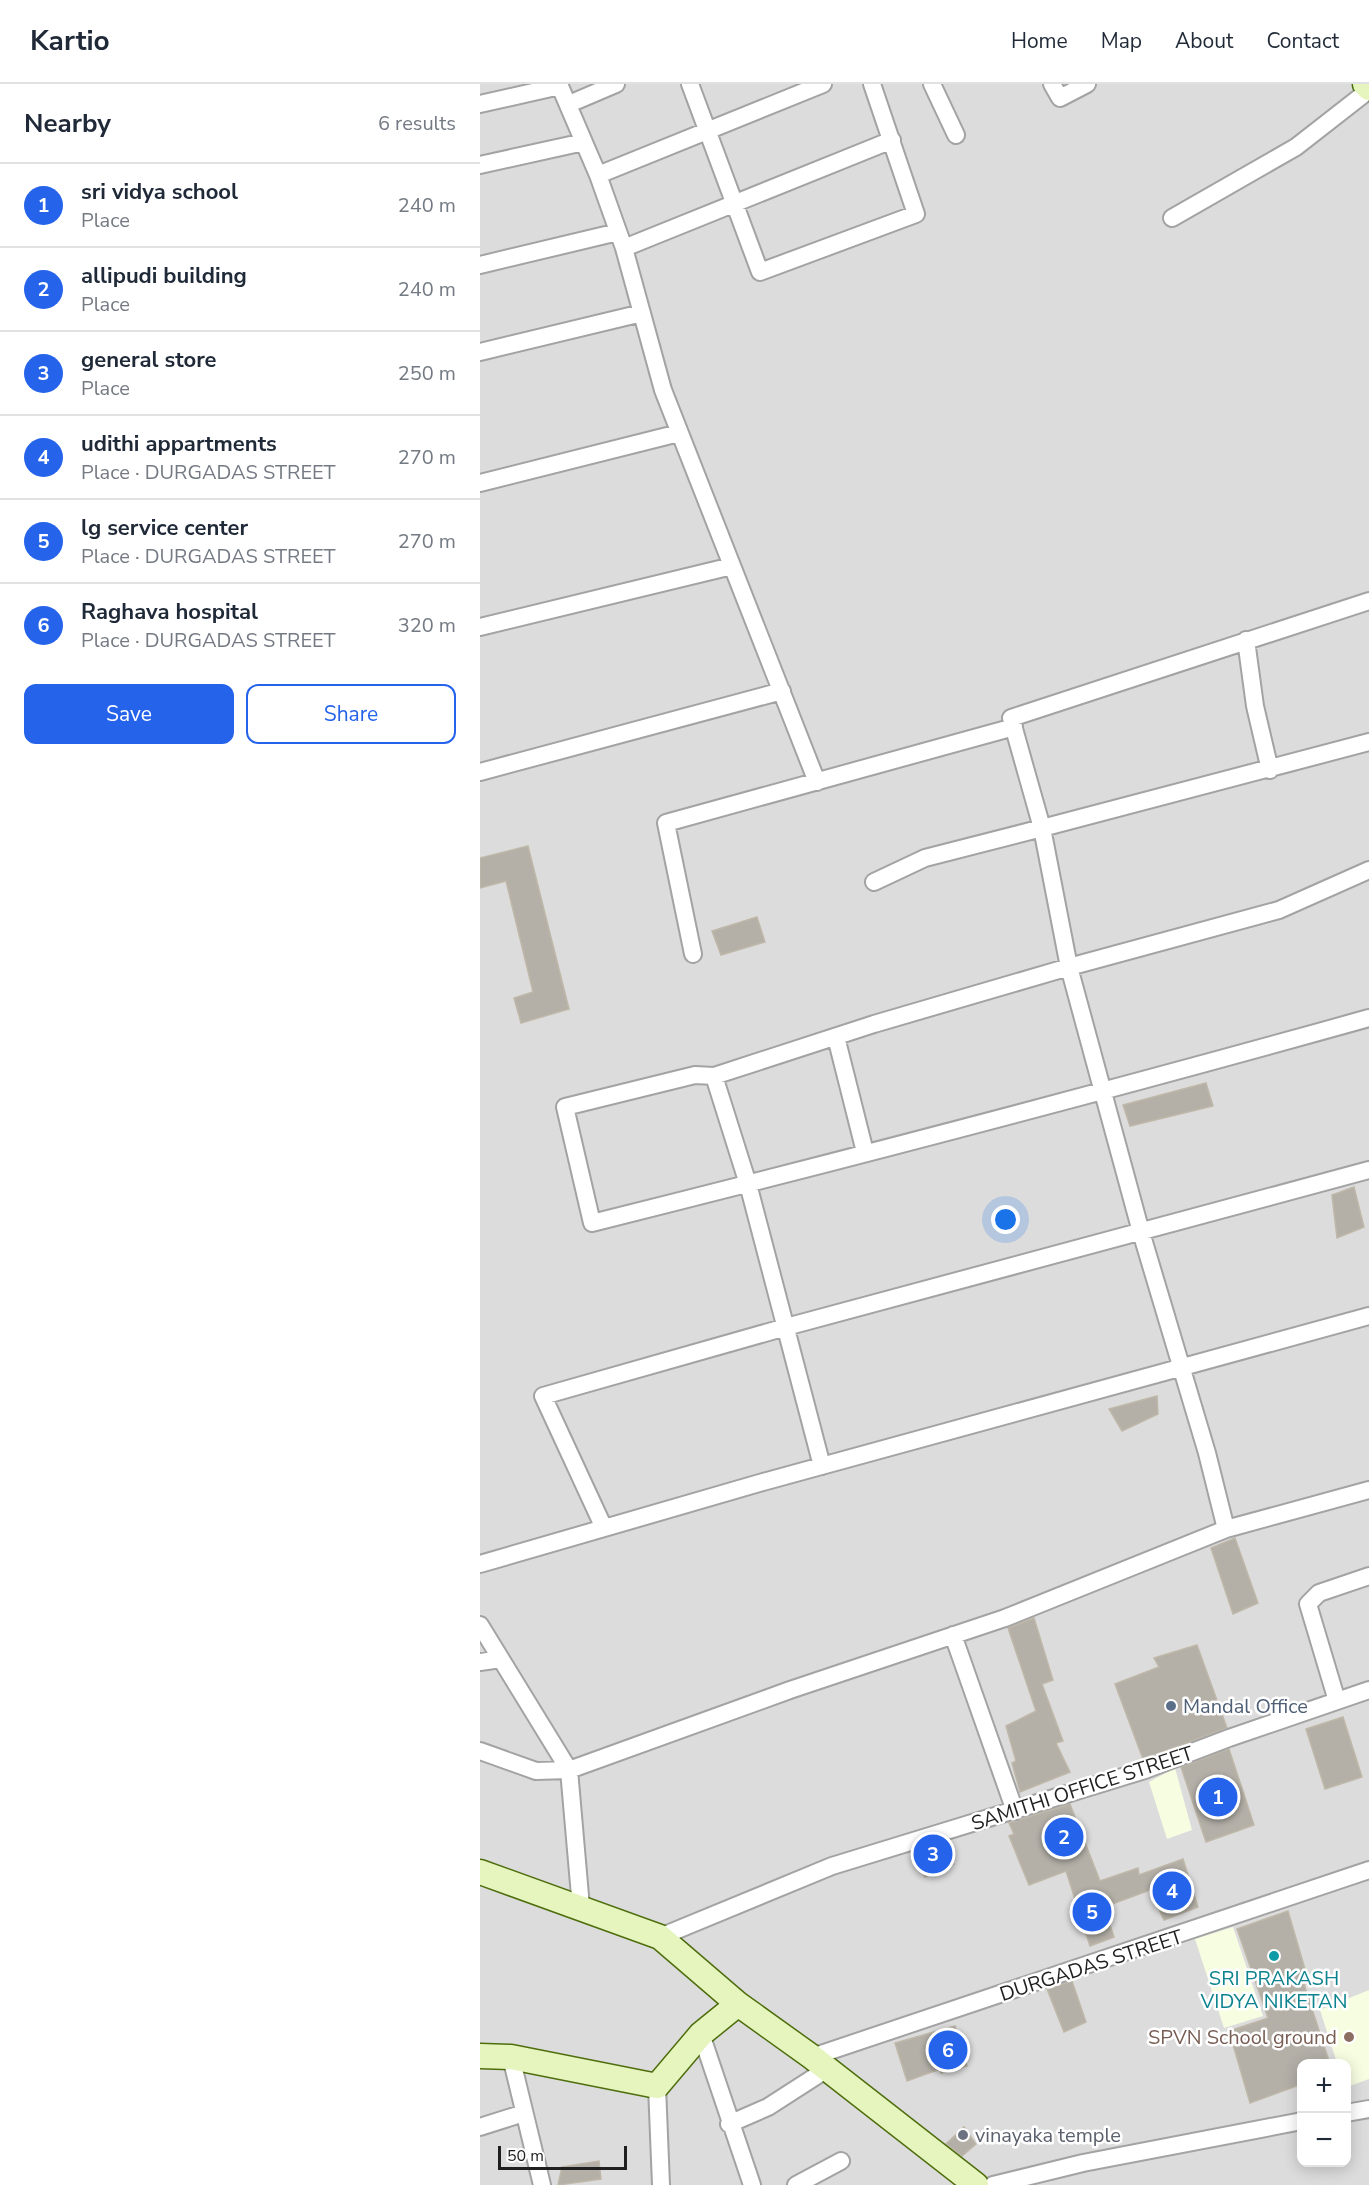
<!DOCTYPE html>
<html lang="en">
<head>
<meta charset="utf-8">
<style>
  :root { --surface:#fff; --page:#f2f2f3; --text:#1f2937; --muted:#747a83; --line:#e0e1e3; --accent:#2563eb }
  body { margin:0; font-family:"Nunito Sans",sans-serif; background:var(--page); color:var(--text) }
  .controls { position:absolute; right:18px; bottom:18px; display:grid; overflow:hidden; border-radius:12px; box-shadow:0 3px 15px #0003 }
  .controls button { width:54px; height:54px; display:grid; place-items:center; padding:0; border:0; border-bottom:2px solid var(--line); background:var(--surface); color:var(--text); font:30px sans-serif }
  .scale { position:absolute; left:18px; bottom:15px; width:129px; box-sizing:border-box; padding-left:6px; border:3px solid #1f1f1f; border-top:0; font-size:16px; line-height:21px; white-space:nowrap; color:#1f1f1f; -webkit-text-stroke:4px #fff; paint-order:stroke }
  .you { position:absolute; left:526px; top:1136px; width:21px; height:21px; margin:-15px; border:4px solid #fff; border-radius:50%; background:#1a73e8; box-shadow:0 0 0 9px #1a73e833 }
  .badge { display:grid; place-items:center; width:39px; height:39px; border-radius:50%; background:var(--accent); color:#fff; font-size:20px; font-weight:700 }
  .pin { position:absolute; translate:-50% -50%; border:3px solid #fff; box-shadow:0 2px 6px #0006 }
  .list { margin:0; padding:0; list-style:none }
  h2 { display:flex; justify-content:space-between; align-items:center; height:78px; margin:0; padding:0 24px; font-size:26px }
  h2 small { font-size:20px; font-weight:400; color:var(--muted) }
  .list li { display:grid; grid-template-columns:39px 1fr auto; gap:18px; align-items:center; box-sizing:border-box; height:84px; padding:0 24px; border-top:2px solid var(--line) }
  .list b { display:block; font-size:22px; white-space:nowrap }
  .list p { margin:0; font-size:20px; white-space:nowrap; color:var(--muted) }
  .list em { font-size:20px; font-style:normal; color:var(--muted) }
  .actions { display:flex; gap:12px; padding:18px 24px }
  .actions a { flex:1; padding:14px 0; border:2px solid var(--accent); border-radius:12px; text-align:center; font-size:21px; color:var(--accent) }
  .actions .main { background:var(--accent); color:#fff }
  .map { position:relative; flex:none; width:889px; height:2101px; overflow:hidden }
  header { display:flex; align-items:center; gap:36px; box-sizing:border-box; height:84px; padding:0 30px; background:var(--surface); border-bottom:2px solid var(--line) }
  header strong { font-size:28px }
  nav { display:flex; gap:33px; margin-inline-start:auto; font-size:21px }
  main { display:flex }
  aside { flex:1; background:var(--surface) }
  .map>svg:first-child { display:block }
  .residential { fill:#dddcdc; fill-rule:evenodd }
  .education { fill:#f6fde1 }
  .building { fill:#b4b0a8; stroke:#bfb8a9; stroke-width:1.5 }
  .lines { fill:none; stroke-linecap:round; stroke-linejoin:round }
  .street-casing { stroke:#a3a3a3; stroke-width:20 }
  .secondary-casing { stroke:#4e6e0d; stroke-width:27 }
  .street { stroke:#fff; stroke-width:16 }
  .secondary { stroke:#e6f5be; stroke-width:24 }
  .service-dot { fill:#5c6f8a; stroke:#fff; stroke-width:2 }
  .culture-dot { fill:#0f9aa8; stroke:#fff; stroke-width:2 }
  .education-dot { fill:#8d6e63; stroke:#fff; stroke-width:2 }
  .worship-dot { fill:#6b7280; stroke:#fff; stroke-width:2 }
  .labels { text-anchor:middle; stroke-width:5; stroke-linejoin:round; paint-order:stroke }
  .service-label { font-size:20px; fill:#4e5e75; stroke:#fff; text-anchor:start }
  .street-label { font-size:20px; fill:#1f1f1f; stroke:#fff }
  .culture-label { font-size:20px; fill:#0d838f; stroke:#fff }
  .education-label { font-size:20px; fill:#785e54; stroke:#fff; text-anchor:end }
  .worship-label { font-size:20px; fill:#5b616d; stroke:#fff; text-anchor:start }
</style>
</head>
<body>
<header>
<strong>Kartio</strong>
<nav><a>Home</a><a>Map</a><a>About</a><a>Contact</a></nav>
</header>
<main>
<aside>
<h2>Nearby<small>6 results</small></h2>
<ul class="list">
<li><span class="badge">1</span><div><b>sri vidya school</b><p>Place</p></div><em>240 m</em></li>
<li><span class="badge">2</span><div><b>allipudi building</b><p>Place</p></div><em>240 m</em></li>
<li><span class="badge">3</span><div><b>general store</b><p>Place</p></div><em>250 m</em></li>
<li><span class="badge">4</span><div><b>udithi appartments</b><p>Place · DURGADAS STREET</p></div><em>270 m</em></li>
<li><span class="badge">5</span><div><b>lg service center</b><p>Place · DURGADAS STREET</p></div><em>270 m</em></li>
<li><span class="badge">6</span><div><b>Raghava hospital</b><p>Place · DURGADAS STREET</p></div><em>320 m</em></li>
</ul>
<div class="actions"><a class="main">Save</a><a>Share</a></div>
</aside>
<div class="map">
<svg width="889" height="2101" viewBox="0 0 889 2101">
  <rect width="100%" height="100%" fill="#efeee6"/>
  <path class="residential" d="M0 0H889V2101H0ZM822 1980H866V2078H822Z"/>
  <path class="education" d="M695 1684 712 1746 687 1755 669 1698Z
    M753 1843 783 1932 744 1944 715 1855Z
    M889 1906V1995L867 2003 866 1980 857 1979 840 1926Z"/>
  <path class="building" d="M48 762 89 925 41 939 34 914 53 908 26 797 0 804V774Z
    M277 833 285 858 241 871 232 847Z
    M726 999 733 1022 650 1042 643 1021Z
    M874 1103 884 1143 857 1154 852 1111Z
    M677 1312 678 1330 642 1347 629 1325Z
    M755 1454 778 1519 753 1530 731 1464Z
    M554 1534 573 1596 562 1600 583 1657 576 1659 590 1688 540 1708 532 1679 536 1677 526 1642 556 1627 528 1544Z
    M717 1561 747 1644 663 1675 635 1600 679 1583 674 1574Z
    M863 1633 882 1693 845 1705 826 1645Z
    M749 1665 774 1741 726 1758 701 1683Z
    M590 1720 620 1797 658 1784 659 1791 703 1775 718 1823 684 1836 670 1806 624 1823 634 1853 610 1862 586 1787 549 1801 529 1752 534 1750 529 1739Z
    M464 1759 474 1780 445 1793 435 1767Z
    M808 1827 829 1899 824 1900 850 1980H822V2000L770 2019 749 1947 788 1934 757 1845Z
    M592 1897 606 1938 584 1948 567 1905Z
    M475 1942 487 1982 461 1989 460 1985 427 1997 415 1959Z
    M484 2043 496 2060 482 2072 466 2060Z
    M119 2077 121 2095 78 2101 82 2083Z"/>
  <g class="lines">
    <g class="street-casing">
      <path id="street" d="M79 0 118 91 144 164 183 306 337 698
        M210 0 280 188 436 130 392 0
        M452 0 476 51
        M572 0 580 14 607 0
        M0 20 80 2
        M89 20 136 0
        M0 81 104 58
        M118 91 343 0
        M692 134 816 63 889 6
        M144 164 412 56
        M0 181 138 148
        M0 268 162 229
        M0 399 199 349
        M0 543 252 482
        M766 556 775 622 790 686
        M0 688 302 607
        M394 798 445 774 562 744 531 634 889 517
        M213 870 186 739 534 643
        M356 953 385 1068
        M234 992 394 940 589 883 562 744 889 658
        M342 1382 268 1100 234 992 215 991 85 1023 112 1139C372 1074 631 1006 889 934
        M124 1444 63 1312 306 1243 889 1086
        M746 1445 727 1369 661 1148 589 883 799 826 889 786
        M0 1480 283 1398 889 1232
        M0 1541 89 1686 101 1823
        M473 1551 535 1727
        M0 1578 21 1575
        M857 1617 828 1520 839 1509 889 1492
        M0 1667 56 1687 89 1686 310 1606 525 1534 746 1445 889 1406
        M180 1853 352 1782 665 1686 749 1654 889 1606
        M221 1950 272 2101
        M31 1973 62 2101
        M332 1973 889 1786
        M177 2002 181 2101
        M866 2029 889 2025
        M249 2040 288 2023 347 1985
        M0 2043 44 2029
        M316 2101 361 2077
        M513 2101 603 2079 822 2037"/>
    </g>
    <g class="secondary-casing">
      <path id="secondary" d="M885 0 889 4
        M0 1788 180 1853 258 1920 332 1973 496 2101
        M0 1972 31 1973 177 2002 221 1950 258 1920"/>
    </g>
    <use href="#street" class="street"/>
    <use href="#secondary" class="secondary"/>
  </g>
  <circle class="service-dot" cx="691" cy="1622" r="6"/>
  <circle class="culture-dot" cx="794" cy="1872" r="6"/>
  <circle class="education-dot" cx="869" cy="1953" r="6"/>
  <circle class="worship-dot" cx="483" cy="2051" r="6"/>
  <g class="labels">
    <g class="service-label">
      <text x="703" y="1629">Mandal Office</text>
    </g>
    <g class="street-label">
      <text transform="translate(602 1704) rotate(-18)" y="7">SAMITHI OFFICE STREET</text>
      <text transform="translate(611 1881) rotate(-18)" y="7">DURGADAS STREET</text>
    </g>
    <g class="culture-label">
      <text x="794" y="1901">SRI PRAKASH<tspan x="794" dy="23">VIDYA NIKETAN</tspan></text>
    </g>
    <g class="education-label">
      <text x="857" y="1960">SPVN School ground</text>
    </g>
    <g class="worship-label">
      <text x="495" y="2058">vinayaka temple</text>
    </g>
  </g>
</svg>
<div class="controls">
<button>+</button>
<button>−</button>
</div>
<div class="scale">50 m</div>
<div class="you"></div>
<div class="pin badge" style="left:738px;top:1713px">1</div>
<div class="pin badge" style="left:584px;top:1753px">2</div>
<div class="pin badge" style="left:453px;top:1770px">3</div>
<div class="pin badge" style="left:692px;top:1807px">4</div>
<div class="pin badge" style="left:612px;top:1828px">5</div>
<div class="pin badge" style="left:468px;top:1966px">6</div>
</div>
</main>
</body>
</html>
